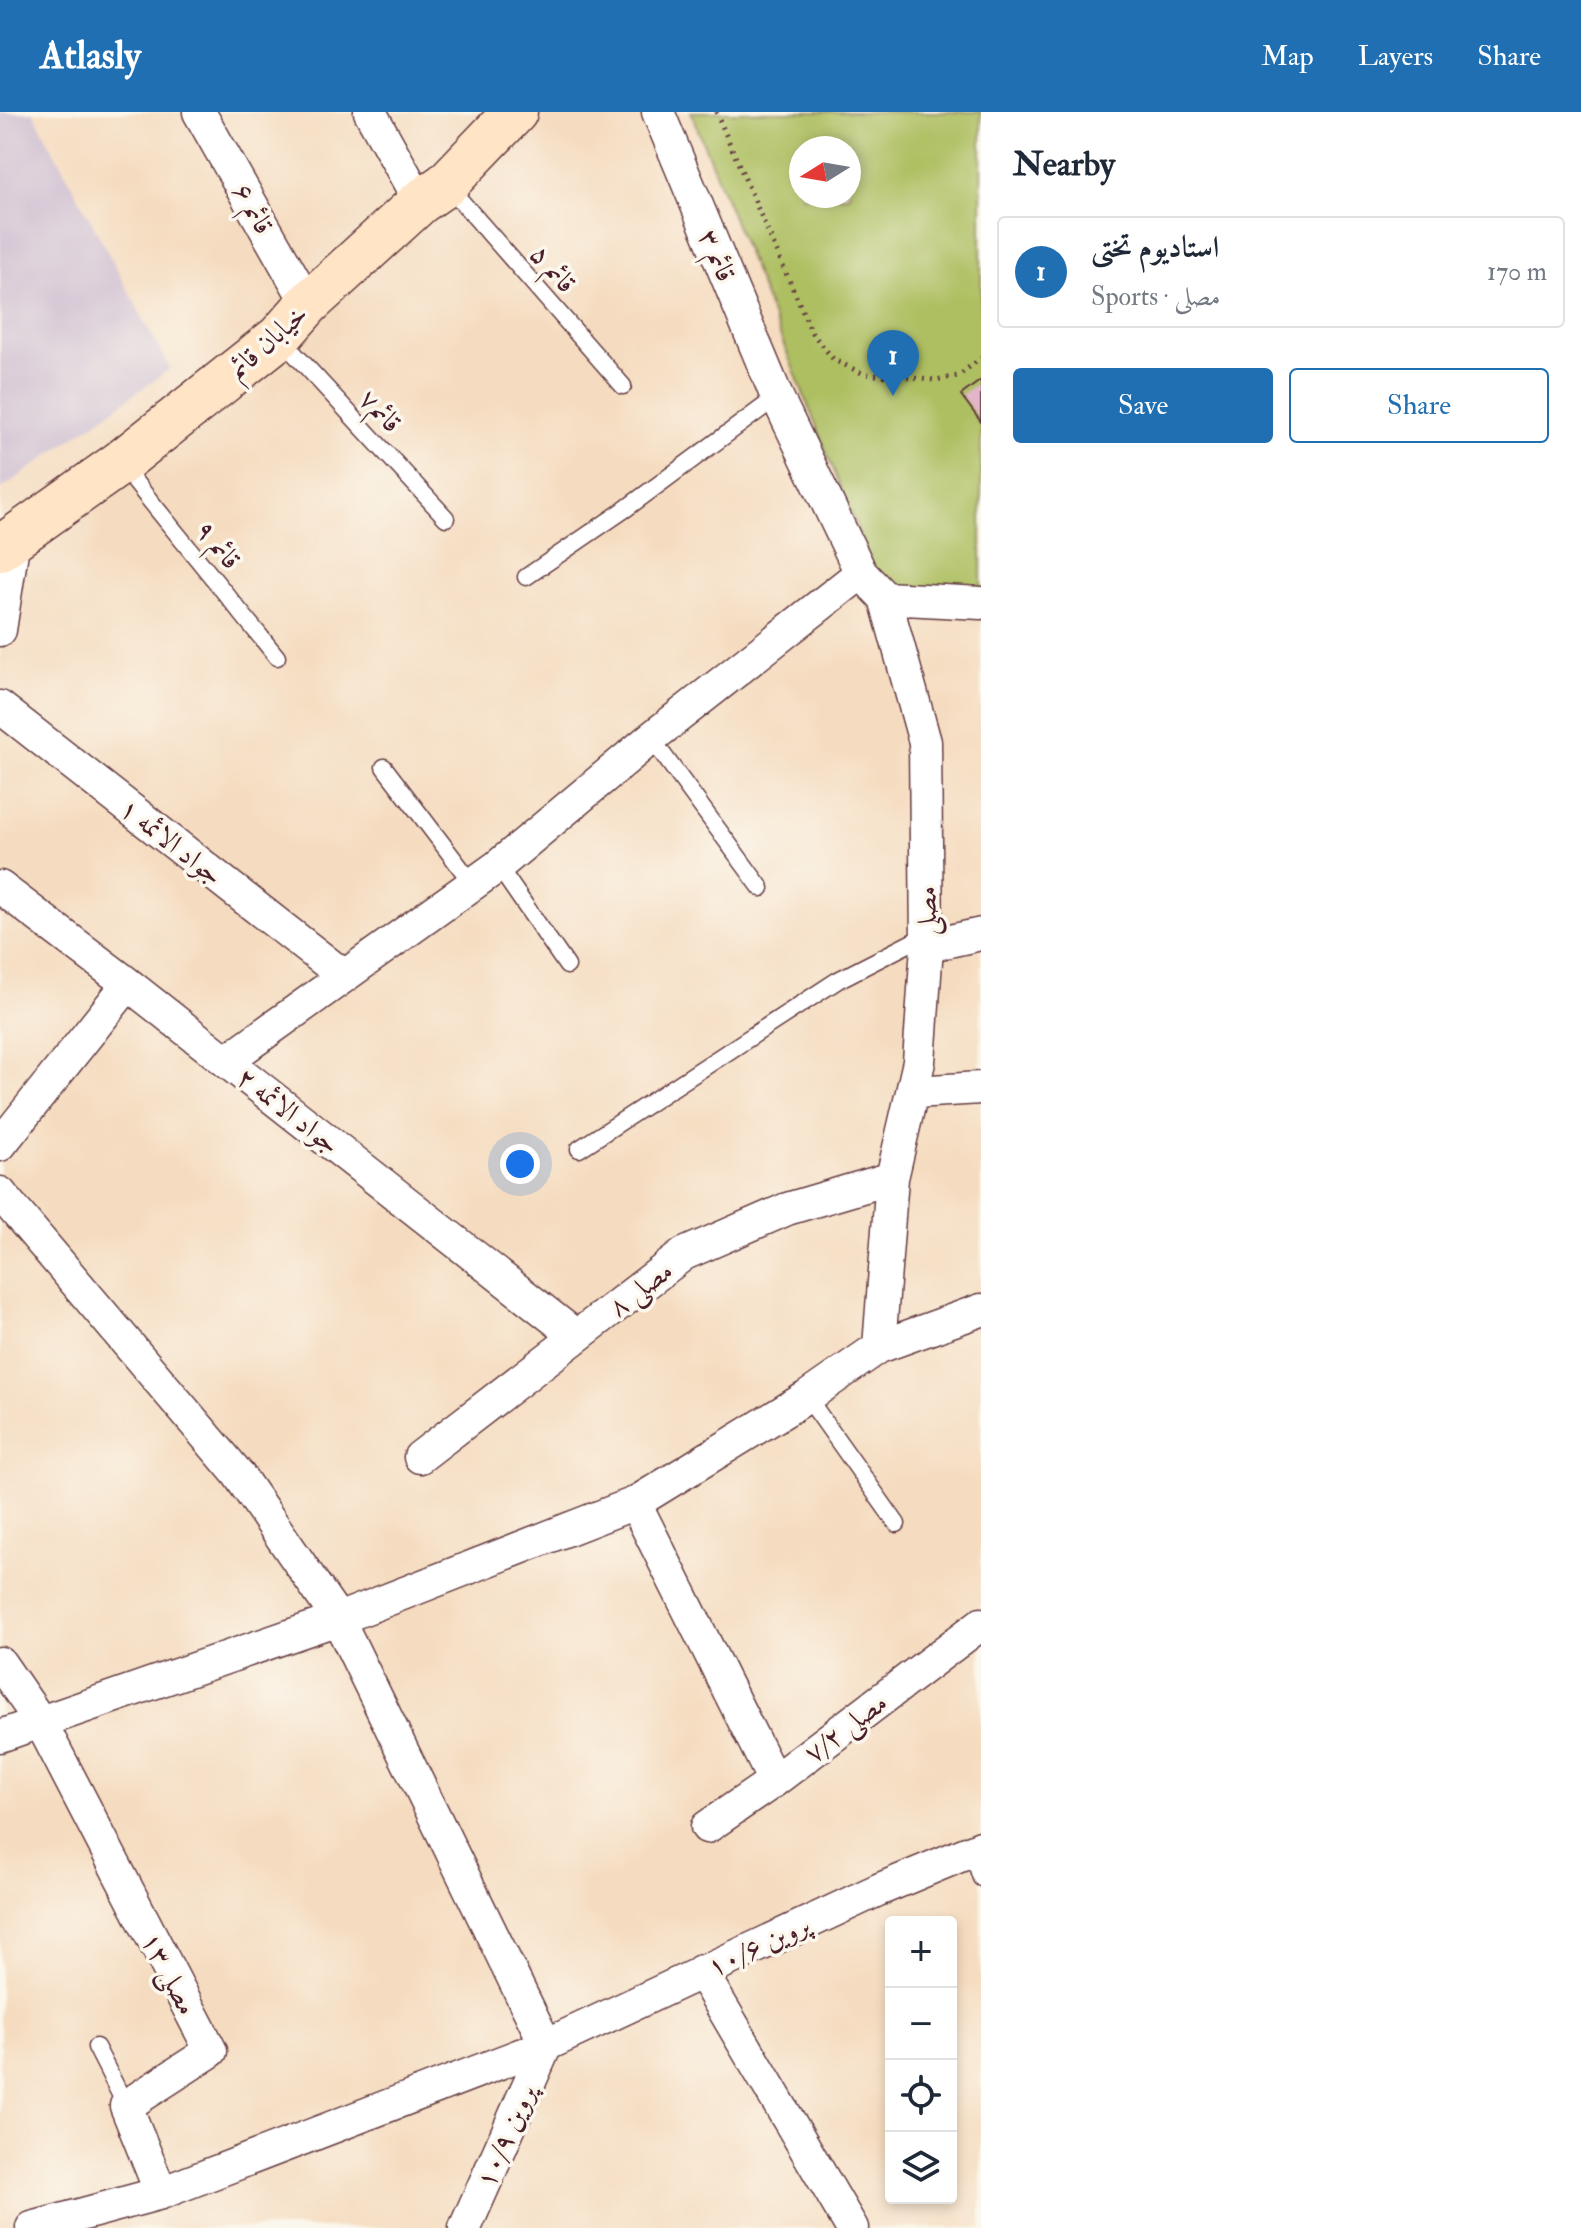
<!DOCTYPE html>
<html lang="en">
<head>
<meta charset="utf-8">
<style>
  :root { --surface:#fff; --page:#f2f2f3; --text:#1f2937; --muted:#747a83; --line:#e0e1e3; --accent:#1f6fb2 }
  body { margin:0; font-family:"IM FELL Double Pica",Amiri,serif; background:var(--page); color:var(--text) }
  .controls { position:absolute; right:24px; bottom:24px; display:grid; overflow:hidden; border-radius:8px; box-shadow:0 4px 12px #0003 }
  .controls button { width:72px; height:72px; display:grid; place-items:center; padding:0; border:0; border-bottom:2px solid var(--line); background:var(--surface); color:var(--text); font:40px sans-serif }
  .compass { position:absolute; left:789px; top:24px; width:72px; height:72px; border-radius:50%; background:var(--surface); box-shadow:0 4px 12px #0003; rotate:259deg }
  .you { position:absolute; left:520px; top:1052px; width:28px; height:28px; margin:-20px; border:6px solid #fff; border-radius:50%; background:#1a73e8; box-shadow:0 0 0 12px #1a73e833 }
  .badge { display:grid; place-items:center; width:52px; height:52px; border-radius:50%; background:var(--accent); color:#fff; font-size:26px; font-weight:700 }
  .pin { position:absolute; translate:-50% -66px; filter:drop-shadow(0 2px 4px #0008) }
  .pin::after { content:''; position:absolute; top:42px; width:28px; height:24px; background:inherit; clip-path:polygon(0 0,100% 0,50% 100%) }
  .list { margin:0; padding:0; list-style:none }
  h2 { display:flex; justify-content:space-between; align-items:center; height:104px; margin:0; padding:0 32px; font-size:34px }
  h2 small { font-size:26px; font-weight:400; color:var(--muted) }
  .list li { display:grid; grid-template-columns:52px 1fr auto; gap:24px; align-items:center; box-sizing:border-box; height:112px; margin:0 16px 16px; padding:0 16px; border:2px solid var(--line); border-radius:8px }
  .list b { display:block; font-size:30px; white-space:nowrap }
  .list p { margin:0; font-size:26px; white-space:nowrap; color:var(--muted) }
  .list em { font-size:26px; font-style:normal; color:var(--muted) }
  .actions { display:flex; gap:16px; padding:24px 32px }
  .actions a { flex:1; padding:18px 0; border:2px solid var(--accent); border-radius:8px; text-align:center; font-size:28px; color:var(--accent) }
  .actions .main { background:var(--accent); color:#fff }
  .icon { flex:none; width:44px; height:44px; fill:none; stroke:currentColor; stroke-width:2; stroke-linecap:round; stroke-linejoin:round }
  .map { position:relative; flex:none; width:981px; height:2116px; overflow:hidden }
  header { display:flex; align-items:center; gap:48px; box-sizing:border-box; height:112px; padding:0 40px; background:var(--accent); color:#fff }
  header strong { font-size:38px }
  nav { display:flex; gap:44px; margin-inline-start:auto; font-size:28px }
  main { display:flex }
  aside { flex:1; background:var(--surface) }
  .map>svg:first-child { display:block }
  .industrial { fill:#cebed1 }
  .green { fill:#aebf62; stroke:#7c6f46; stroke-width:2; fill-rule:evenodd }
  .building { fill:#e3b5ca }
  .lines { fill:none; stroke-linecap:round; stroke-linejoin:round }
  .lane-casing { stroke:#643b41; stroke-width:19 }
  .street-casing { stroke:#643b41; stroke-width:35 }
  .secondary-casing { stroke:#643b41; stroke-width:47 }
  .path { stroke:#643b41; stroke-width:5; stroke-dasharray:2 6; stroke-linecap:butt }
  .lane { stroke:#fff; stroke-width:16 }
  .street { stroke:#fff; stroke-width:32 }
  .secondary { stroke:#ffe4c6; stroke-width:44 }
  .labels { text-anchor:middle; stroke-width:7; stroke-linejoin:round; paint-order:stroke }
  .street-label { font-size:28px; fill:#4a1f2b; stroke:#fbf7ec }
</style>
</head>
<body>
<header>
<strong>Atlasly</strong>
<nav><a>Map</a><a>Layers</a><a>Share</a></nav>
</header>
<main>
<div class="map">
<svg width="981" height="2116" viewBox="0 0 981 2116">
  <rect width="100%" height="100%" fill="#fbf7ec"/>
  <filter id="ink" filterUnits="userSpaceOnUse"><feTurbulence type="fractalNoise" baseFrequency=".0125" numOctaves="2"/><feDisplacementMap in="SourceGraphic" scale="16" xChannelSelector="R" yChannelSelector="G"/><feConvolveMatrix kernelMatrix="1 2 1 2 8 2 1 2 1" color-interpolation-filters="sRGB"/></filter>
  <filter id="wash" filterUnits="userSpaceOnUse"><feTurbulence type="fractalNoise" baseFrequency=".006" numOctaves="4" result="noise"/><feDisplacementMap in="SourceGraphic" scale="32" xChannelSelector="R" yChannelSelector="G"/><feGaussianBlur stdDeviation="1.8" result="paint"/><feColorMatrix in="noise" values="0 0 0 0 0 0 0 0 0 0 0 0 0 0 0 0 0 1.4 0 .05"/><feComposite in="paint" operator="in"/></filter>
  <g filter="url(#wash)">
    <rect width="100%" height="100%" fill="#f5dcc0"/>
    <path class="industrial" d="M0 0H33L170 257 0 378Z"/>
    <path class="green" d="M691 0H981V484H884ZM801 36H849V84H801Z"/>
    <g id="blocks">
      <path class="building" d="M981 268V310L961 283Z"/>
    </g>
  </g>
  <g filter="url(#ink)">
    <use href="#blocks" fill-opacity="0" stroke="#643b41" stroke-width="2"/>
    <g class="lines">
      <g class="lane-casing">
        <path id="lane" d="M447 73 623 274
          M279 225 446 406
          M122 354 277 545
          M526 465 624 398 777 285
          M651 626 761 776
          M384 655 472 771
          M498 754 567 854
          M579 1037 838 868 926 823
          M807 1285 897 1412
          M972 1739 981 1766
          M96 1935 126 1994"/>
      </g>
      <g class="street-casing">
        <path id="street" d="M199 0 308 192
          M370 0 420 90
          M658 0 777 285 861 461 885 486 925 630 927 834 919 950 892 1066 879 1235
          M885 486 981 491
          M0 518 14 426
          M0 595 344 864
          M0 775 128 872 576 1224
          M927 834 981 822
          M226 949 498 754 651 626 861 461
          M914 980 981 976
          M0 1033 128 872
          M0 1081 238 1362 338 1507 546 1933
          M420 1345 684 1142 787 1097 892 1066
          M635 1391 774 1669
          M0 1551 40 1609 211 1939 126 1994 161 2081
          M0 1624 338 1507 635 1391 807 1285 879 1235 981 1198
          M707 1715 774 1669 981 1512
          M701 1859 852 2116
          M32 2116 161 2081 546 1933 878 1778 981 1735
          M465 2116 546 1933"/>
      </g>
      <g class="secondary-casing">
        <path id="secondary" d="M0 436 120 351 279 225 308 192 420 90 446 72 515 0"/>
      </g>
      <path class="path" d="M716 0 812 221 834 248 864 262 935 268 958 264 981 246"/>
      <use href="#lane" class="lane"/>
      <use href="#street" class="street"/>
      <use href="#secondary" class="secondary"/>
    </g>
  </g>
  <g class="labels">
    <g class="street-label">
      <text transform="translate(254 96) rotate(61)" y="10">قائم ۶</text>
      <text transform="translate(718 143) rotate(67)" y="10">قائم ۳</text>
      <text transform="translate(554 156) rotate(49)" y="10">قائم ۵</text>
      <text transform="translate(267 229) rotate(-42)" y="10">خیابان قائم</text>
      <text transform="translate(381 298) rotate(47)" y="10">قائم۷</text>
      <text transform="translate(219 432) rotate(51)" y="10">قائم ۹</text>
      <text transform="translate(172 729) rotate(38)" y="10">جواد الائمه ۱</text>
      <text transform="translate(926 799) rotate(-91)" y="10">مصلی</text>
      <text transform="translate(289 998) rotate(38)" y="10">جواد الائمه ۲</text>
      <text transform="translate(640 1176) rotate(-37)" y="10">مصلی ۸</text>
      <text transform="translate(845 1615) rotate(-37)" y="10">مصلی ۷/۲</text>
      <text transform="translate(758 1833) rotate(-25)" y="10">پروین ۱۰/۶</text>
      <text transform="translate(170 1861) rotate(63)" y="10">مصلی ۱۳</text>
      <text transform="translate(505 2024) rotate(-66)" y="10">پروین ۱۰/۹</text>
    </g>
  </g>
</svg>
<div class="controls">
<button>+</button>
<button>−</button>
<button><svg class="icon" aria-label="locate" viewBox="0 0 24 24"><circle cx="12" cy="12" r="6"/><path d="M12 2v4M12 18v4M2 12h4M18 12h4"/></svg></button>
<button><svg class="icon" aria-label="layers" viewBox="0 0 24 24"><path d="M12 4l9 5-9 5-9-5zM3 14l9 5 9-5"/></svg></button>
</div>
<svg class="compass" viewBox="-18 -18 36 36"><path d="M0-13l5 13h-10z" fill="#e53935"/><path d="M0 13l5-13h-10z" fill="#747a83"/></svg>
<div class="you"></div>
<div class="pin badge" style="left:893px;top:284px">1</div>
</div>
<aside>
<h2>Nearby<small></small></h2>
<ul class="list">
<li><span class="badge">1</span><div><b>استادیوم تختی</b><p>Sports · مصلی</p></div><em>170 m</em></li>
</ul>
<div class="actions"><a class="main">Save</a><a>Share</a></div>
</aside>
</main>
</body>
</html>
